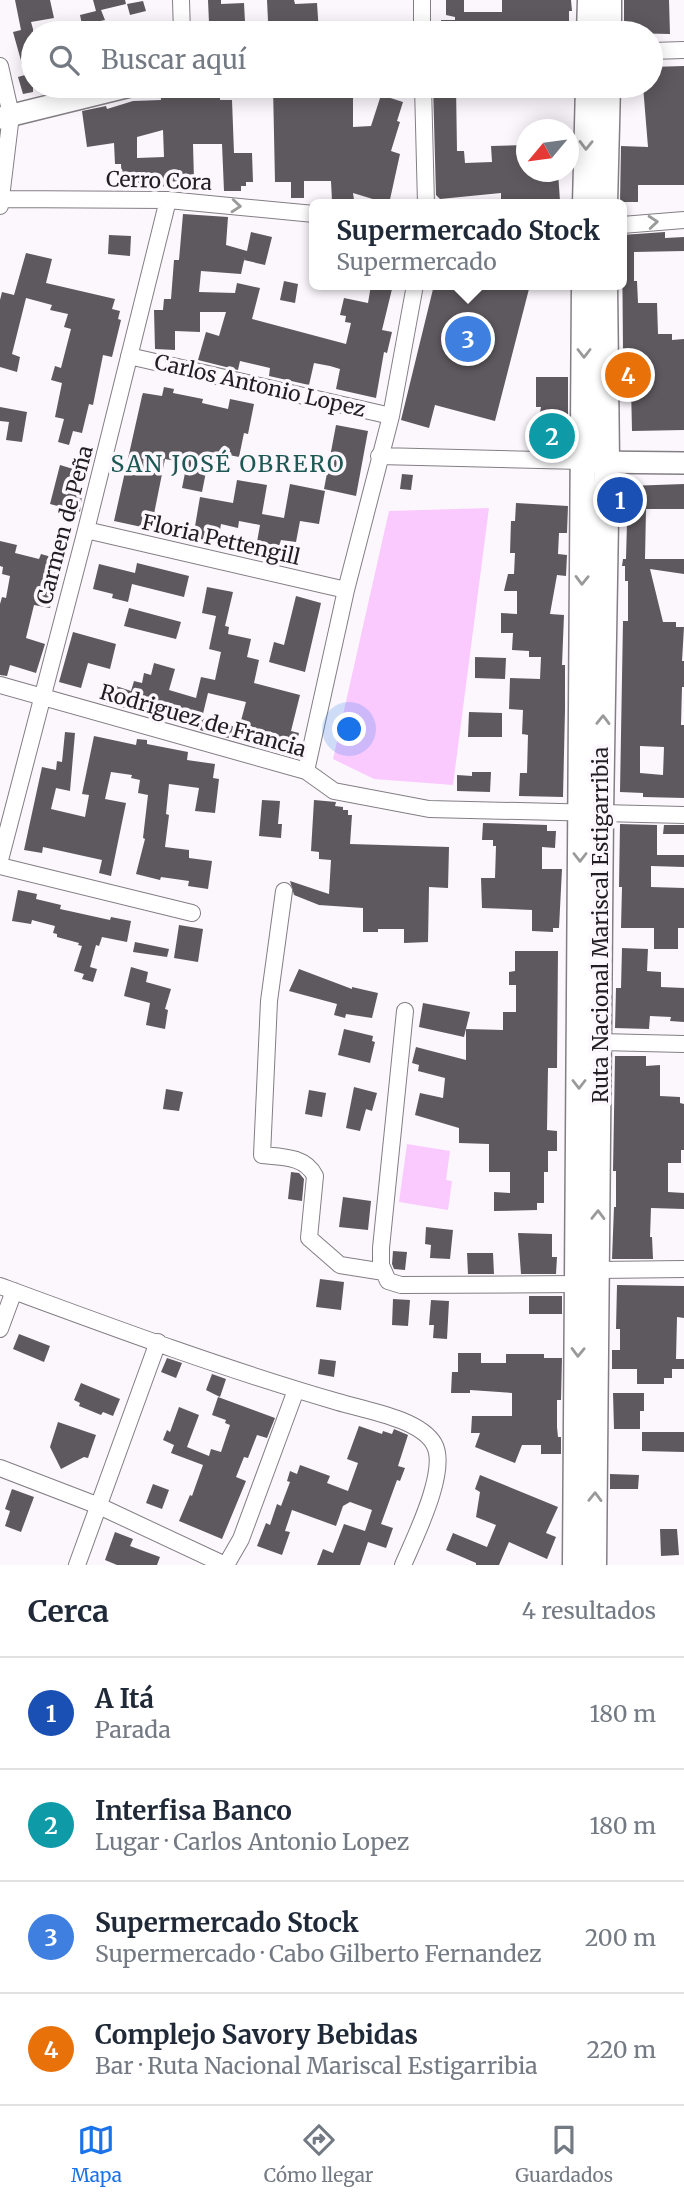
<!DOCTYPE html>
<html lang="es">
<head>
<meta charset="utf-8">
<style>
  :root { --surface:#fff; --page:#f6f6f7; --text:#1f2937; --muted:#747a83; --line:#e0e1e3; --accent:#1a73e8 }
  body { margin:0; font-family:Merriweather,serif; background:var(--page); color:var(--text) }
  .compass { position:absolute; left:516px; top:119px; width:63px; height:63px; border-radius:50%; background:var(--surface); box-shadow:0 4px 18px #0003; rotate:241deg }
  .you { position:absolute; left:350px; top:730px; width:24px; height:24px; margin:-18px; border:5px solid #fff; border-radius:50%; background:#1a73e8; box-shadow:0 0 0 10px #1a73e833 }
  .badge { display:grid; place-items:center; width:46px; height:46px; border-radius:50%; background:var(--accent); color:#fff; font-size:23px; font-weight:700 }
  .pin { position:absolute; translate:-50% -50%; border:4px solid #fff; box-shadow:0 2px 7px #0006 }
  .popup { position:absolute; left:309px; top:199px; width:318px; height:91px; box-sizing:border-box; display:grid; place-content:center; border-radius:10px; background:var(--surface); filter:drop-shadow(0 2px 5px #0005); font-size:23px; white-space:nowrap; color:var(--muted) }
  .popup b { font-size:26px; color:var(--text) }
  .popup::after { content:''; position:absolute; left:50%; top:100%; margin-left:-14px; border:14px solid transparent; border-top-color:var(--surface) }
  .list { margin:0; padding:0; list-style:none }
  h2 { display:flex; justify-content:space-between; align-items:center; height:91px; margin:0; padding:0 28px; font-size:30px }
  h2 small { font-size:23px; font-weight:400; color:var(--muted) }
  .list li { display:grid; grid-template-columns:46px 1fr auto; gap:21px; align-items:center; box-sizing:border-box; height:112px; padding:0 28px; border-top:2px solid var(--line) }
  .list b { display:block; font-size:26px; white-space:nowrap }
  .list p { margin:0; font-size:23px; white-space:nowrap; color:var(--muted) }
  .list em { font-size:23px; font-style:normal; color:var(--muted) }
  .icon { flex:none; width:38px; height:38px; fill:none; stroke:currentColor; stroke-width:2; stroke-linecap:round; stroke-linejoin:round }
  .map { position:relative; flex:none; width:684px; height:1565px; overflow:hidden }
  .search { position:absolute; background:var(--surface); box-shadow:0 4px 18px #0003; left:21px; right:21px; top:21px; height:77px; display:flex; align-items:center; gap:18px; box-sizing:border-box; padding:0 24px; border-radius:38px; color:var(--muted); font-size:26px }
  .sheet { height:539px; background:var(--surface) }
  nav { display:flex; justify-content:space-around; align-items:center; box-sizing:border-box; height:98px; border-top:2px solid var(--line); background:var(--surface); font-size:19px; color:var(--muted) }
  nav a { display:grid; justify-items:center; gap:4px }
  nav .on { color:var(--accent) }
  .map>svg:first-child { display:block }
  .green { fill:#facaff }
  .building { fill:#5e595e; fill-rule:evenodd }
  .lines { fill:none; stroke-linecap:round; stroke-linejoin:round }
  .minor-casing { stroke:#837e84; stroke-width:18 }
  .major-casing { stroke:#837e84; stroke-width:24 }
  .highway-casing { stroke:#837e84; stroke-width:27 }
  .minor { stroke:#fff; stroke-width:16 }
  .major { stroke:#fff; stroke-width:21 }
  .highway { stroke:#fff; stroke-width:24 }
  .oneway { stroke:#9b9a9b }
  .labels { text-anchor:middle; stroke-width:7; stroke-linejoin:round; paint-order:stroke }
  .street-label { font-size:21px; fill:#201e20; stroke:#fcf7fd }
  .neighbourhood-label { font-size:23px; letter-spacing:2px; fill:#1d5854; stroke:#fcf7fd }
</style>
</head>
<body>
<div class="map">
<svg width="684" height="1565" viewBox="0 0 684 1565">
  <rect width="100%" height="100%" fill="#fcf7fd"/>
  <path class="green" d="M489 508 453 785 374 779 333 759 389 511Z
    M407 1144 450 1151 446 1180 452 1181 448 1210 399 1202Z"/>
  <path class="building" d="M15 0H50L54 18 31 22 33 29V92L23 94 18 77 25 75 13 32 21 30Z
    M93 0H125L126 4 101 10 105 20 82 25 80 15 96 11Z
    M208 0H221V4L244 3 245 22 268 21 267 0H294L295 4 317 3 319 33H246V28L221 30V33H192V24L209 23Z
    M446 0H464V12H502V0H571L572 11H569V33H442L441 20H455V17L446 15Z
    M624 0H669L670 34 624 33Z
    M143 1 146 11 130 15 127 4Z
    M403 21V33H387V22Z
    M684 66V185H638V202H620L621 146 648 147 643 86H651V67Z
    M200 86H220V100H232L234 153H252L253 182H246V186H241V191H224L222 144H193L194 180 166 182V186L158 187V189H147V187L122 189 121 164H115L114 143 87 147 82 111 106 106 107 109 133 101 161 100 160 90 200 88ZM163 130 164 157 137 158V137Z
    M273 86H329V89H353V127L371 126 381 95 403 102 397 121 400 122 391 151 400 154 389 204 353 193 354 200 332 201 331 181H304V198H291V182H275Z
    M433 86H456L457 151H464L465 163 492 162 491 146 527 145V172H558L560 201 501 204V193L440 199 436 195Z
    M536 86H569V96L536 95Z
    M183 214 228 217 226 245 247 251 251 232 272 237 265 265 244 260 245 256 241 274 201 271 199 292 235 293 237 283 260 288 252 319 346 344 351 323 345 322 346 316 340 315 344 298 368 303 371 285H393L382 330 392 332 387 353 384 352 376 398 336 389 340 369 330 366 314 363 309 385 269 376 270 368 240 361 238 370 198 360 206 332 219 336 226 312H200V332L175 331V350L155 349 154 310H163L164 299H171L174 260H179Z
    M665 232V238L684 237V251L634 252V281H637L638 303H657L658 334H672V340L684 339V430L632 431 631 387 626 383 624 371H627L626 350H623L622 235Z
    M109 235 131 236 130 256 108 254Z
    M26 253 52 259 46 283 115 299 112 309 120 311 118 319 121 320 112 357 103 355 93 405 89 404 82 433 73 431 69 445 58 442 64 419 55 417 62 383 51 380 55 366 61 368 71 329 64 327 68 314 50 310 52 305 26 298 12 354 20 357 17 372 0 367V300L2 292 14 295Z
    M284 281 298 284 295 303 280 300Z
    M434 285H530L495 421 435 405 429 428 401 420Z
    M536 377H568V450L533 449 541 407H536Z
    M164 387 174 389 173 393 203 399 202 403 228 409 230 399 254 404 248 434 244 433 239 457 219 453 216 469 207 467 202 492 182 488 187 463 165 459 151 529 114 521 142 396 143 393 162 396Z
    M0 407 27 412 22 442 6 440 9 422 0 421Z
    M336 425 368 431 356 496 324 489Z
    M60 465 80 471 74 493 82 495 80 512 50 504Z
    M402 474 413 475 411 490 400 489Z
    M237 480 267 485 262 514 284 518 290 484 325 491 319 524 300 521 296 542 281 540 279 546 257 542 260 525 239 521 238 528 221 524 218 542 193 538 200 497 233 503Z
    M684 484V509H646L645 559H684V574L650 569 663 622H676V627H684L682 661H684V687H682L681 725H684V798L643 797V793L620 792 623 621H628V581H625V566H622L623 559H626L628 486ZM640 746 664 747 663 775 640 773Z
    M516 503 568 506 567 533H559L558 554 567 555 566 576 557 575 550 614 564 615 562 665H565V710L563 797 519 796 520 773H527L528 735 522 734 523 710 509 709 510 678 540 679 541 657H529V651L512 650 513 633H501V613L517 614V591H504L508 574H514L515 553H510L511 521H515Z
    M0 541 17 545 15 553 39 559 41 554 62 560 50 608 34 605 26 638 45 644 36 673 10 665 7 676 0 675V604L2 597 6 598 10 576 2 574 3 567 0 566Z
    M137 563 189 576 184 597 132 584 128 602 112 598 113 594 93 589 99 564 135 573Z
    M207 587 233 592 225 626 229 627 228 634 251 639 247 657 259 660 254 683 300 695 291 731 299 733 293 756 150 716 151 714 101 702 107 683 131 691 134 681 142 683 144 673 151 675 154 663 175 669 169 690 196 698 201 677 215 680 221 652 209 649 216 616 202 613ZM208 693 246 702 239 728 202 718Z
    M296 596 321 603 305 672 269 662 274 642 284 645Z
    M129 608 181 622 176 639 124 626Z
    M73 632 116 644 110 669 88 663 81 688 59 682Z
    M475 657 506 658 505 679 475 678Z
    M469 712 502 713V737H468Z
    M65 732 75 733 70 791 56 788 51 809 85 817 89 795 82 794 94 736 136 745 137 739 147 740V744L188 752 187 760 215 764 213 778 219 779 215 813 195 811 199 788 169 784 166 814 169 815 165 847 189 850V858L212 861 208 889 188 886 189 881 161 877 160 880 136 874 145 839 143 838 148 795 138 793 140 780 131 778 132 775 111 772 105 799 126 803 111 876 99 873 102 860 43 847 42 853 24 850 42 767 56 770 57 761 62 762Z
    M472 772H491L490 792 457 791V775L472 776Z
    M262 800 280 801 278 824H282L281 838 259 836Z
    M314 800 336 802 335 806 343 807V810H348V815H352L350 844 449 847 448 888 429 887 428 942 404 943V929H378V932H363V908L319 905 294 895 290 881 329 894 331 860 319 859V852L311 851Z
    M483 823 547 825V831H556L555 848 542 847V869H562L559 928H553V932L532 931V910L482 908 481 878H495L496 846H493V840H482Z
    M620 824 657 825V855H684V867L651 866V887L684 888V928H678V949H654V928H621L622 887H619Z
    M664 825H684V834H663Z
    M18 890 37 894 36 899 61 905 60 909 110 920 111 917 131 921 127 942 102 937 99 946 96 945 90 967 97 969 93 982 82 979 84 974 74 971 82 946 78 945 79 943 57 937V934L53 933 55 926 32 920 31 924 12 921Z
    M179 925 203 929 198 962 174 958Z
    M135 942 169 949 167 957 133 952Z
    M622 948 648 949 647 971 661 972V987L684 988V1022L670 1021 671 1017 650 1016 649 1029 615 1028 616 988H621Z
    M515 951H558L557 1068H548L547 1130 557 1131V1151H548V1172H544V1203H537V1210L494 1211V1192L510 1193V1172H489V1144L459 1143V1128L415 1115 420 1093 443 1098 445 1078 418 1071 419 1065 412 1063 416 1047 466 1060V1029L503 1030V1012H516V985H509V972L515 971Z
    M131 967 148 972 146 982 171 989 165 1009 168 1010 165 1029 146 1025 150 1003 124 996Z
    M299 969 352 989V987L378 993 372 1018 346 1014 345 1018 334 1015 337 1004 289 991Z
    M423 1003 470 1012 464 1037 419 1027Z
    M344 1029 373 1036 372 1041 375 1042 370 1063 338 1055Z
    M615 1056H646V1066L660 1065V1096L680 1097V1103L684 1104V1150H681V1163H668V1192L684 1193V1209L651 1208 650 1237H652L653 1259H612L614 1207H616V1171H613Z
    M354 1087 377 1093 372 1111 366 1109 360 1131 346 1128Z
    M166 1089 183 1092 179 1111 163 1109Z
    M309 1090 326 1093 322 1117 305 1114Z
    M291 1172 299 1173 304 1179 302 1201 288 1199Z
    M343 1197 371 1201 368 1230 339 1227Z
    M426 1227 453 1230 450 1259 430 1258 431 1245 425 1244Z
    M518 1233 552 1234V1257H557L556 1274H521Z
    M393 1251 407 1252 405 1270 394 1269 392 1264Z
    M467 1253H493L494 1274H468Z
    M320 1279 344 1282 341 1310 316 1307Z
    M617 1285 684 1286V1318L677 1317 676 1359H684V1369H672V1378H664V1384H637V1369H612V1350H620V1329H616Z
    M529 1296H562V1314H529Z
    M393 1299 410 1300 408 1326 392 1325Z
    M431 1300 449 1301 447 1339 433 1338 434 1325H429Z
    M19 1334 50 1346 44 1362 13 1349Z
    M458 1353H481V1363H506V1354H544V1358H562L561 1400H557V1427L558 1437H561V1454H541V1445H522L515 1463 475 1447 480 1433H471L472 1416H512V1393L470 1390V1393H451L452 1372H458Z
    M167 1358 182 1363 176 1378 161 1372Z
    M320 1359 336 1361 334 1377 318 1374Z
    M212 1374 226 1379 220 1397 206 1390Z
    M81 1383 120 1399 113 1416 103 1412 101 1415 79 1406 80 1403 74 1400Z
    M613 1393H644V1411H640V1429H614Z
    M218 1397 275 1418 267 1438 257 1435 248 1458 244 1457 236 1477 246 1481 222 1539 179 1521 190 1495 192 1496 203 1465 171 1453 174 1445 163 1440 167 1430 170 1432 179 1407 199 1415 187 1447 209 1456 211 1449 221 1452 230 1425 225 1423 226 1420 212 1415Z
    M58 1422 96 1435 88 1458 84 1457 61 1469 50 1447Z
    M359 1426 382 1434 383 1431 392 1434 394 1429 408 1435 398 1466 405 1468 400 1481 397 1480 381 1524 393 1528 386 1548 368 1542 360 1565H317L323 1549 333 1553 344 1524 365 1531 372 1510 350 1502 343 1506 336 1526 292 1510 285 1531 290 1532 282 1555 257 1546 266 1523 270 1525 277 1504 281 1506 290 1482 287 1481 290 1471 297 1474 300 1465 330 1476 327 1483 348 1491 358 1463 347 1459Z
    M642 1432H684V1452L642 1451Z
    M610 1474 639 1475 638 1489H610Z
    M480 1475 558 1507 546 1533 556 1537 547 1559 509 1542 499 1565H476V1563L446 1550 453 1533 487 1547 496 1525 476 1517 480 1492 475 1489Z
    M153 1484 169 1490 162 1509 146 1503Z
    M12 1489 34 1497 21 1532 5 1526 10 1511 5 1509Z
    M660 1529H677L679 1555 661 1556Z
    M115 1532 133 1539 130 1546 160 1557 157 1565H117L105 1560Z"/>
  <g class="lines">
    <g class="minor-casing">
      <path id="minor" d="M181 0 182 33
        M422 33V0
        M651 51 684 50
        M0 66 11 115 0 206
        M423 86 426 204
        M2 199 168 200 314 214
        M622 225 684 220
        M129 356 391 416
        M379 456 583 461
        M86 530 346 590
        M0 685 306 771 334 791 429 809 684 815
        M306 771 346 590 391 416 415 285
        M0 860 86 530 168 200
        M0 866 192 913
        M284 891 269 1001 262 1155C282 1157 305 1156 315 1176L309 1238 340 1265 384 1272
        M405 1011 381 1248V1265L388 1281 401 1285 578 1284
        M600 1042 684 1044
        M598 1270 684 1269
        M0 1286C111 1327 224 1369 338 1402 365 1410 420 1419 434 1444 449 1470 414 1539 403 1565
        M0 1329 14 1291
        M0 1468 99 1506 225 1565
        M77 1565 158 1342
        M226 1565 241 1539 296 1390"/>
    </g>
    <g class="major-casing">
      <path id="major" d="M0 118 130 86
        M592 462 684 463"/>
    </g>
    <g class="highway-casing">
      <path id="highway" d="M589 33 590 0
        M609 33V0
        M585 204 588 86
        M605 204 608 86
        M575 1565 584 285
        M594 1565 601 813 607 462 605 285"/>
    </g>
    <use href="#minor" class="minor"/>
    <use href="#major" class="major"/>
    <use href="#highway" class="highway"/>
  </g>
  <defs><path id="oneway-chevron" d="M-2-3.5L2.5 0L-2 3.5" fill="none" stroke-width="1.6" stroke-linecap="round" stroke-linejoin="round" transform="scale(1.75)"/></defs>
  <g class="oneway">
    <use href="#oneway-chevron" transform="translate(586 145) rotate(91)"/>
    <use href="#oneway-chevron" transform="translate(236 206) rotate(5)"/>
    <use href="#oneway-chevron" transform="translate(653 222) rotate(-5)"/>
    <use href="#oneway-chevron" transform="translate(584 353) rotate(90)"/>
    <use href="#oneway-chevron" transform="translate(582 580) rotate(91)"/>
    <use href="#oneway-chevron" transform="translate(603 720) rotate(-89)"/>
    <use href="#oneway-chevron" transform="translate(580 857) rotate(90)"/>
    <use href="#oneway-chevron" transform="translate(579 1084) rotate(90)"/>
    <use href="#oneway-chevron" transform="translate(598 1215) rotate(-89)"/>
    <use href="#oneway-chevron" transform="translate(578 1352) rotate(91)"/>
    <use href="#oneway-chevron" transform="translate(595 1497) rotate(-89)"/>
  </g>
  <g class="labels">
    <g class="street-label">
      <text transform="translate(159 181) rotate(2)" y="7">Cerro Cora</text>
      <text transform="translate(260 386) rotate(13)" y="7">Carlos Antonio Lopez</text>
      <text transform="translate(65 525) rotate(-75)" y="7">Carmen de Peña</text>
      <text transform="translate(221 540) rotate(13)" y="7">Floria Pettengill</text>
      <text transform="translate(203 721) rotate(16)" y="7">Rodriguez de Francia</text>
      <text transform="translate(601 925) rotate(-90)" y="7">Ruta Nacional Mariscal Estigarribia</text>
    </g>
    <g class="neighbourhood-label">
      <text x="228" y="472">SAN JOSÉ OBRERO</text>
    </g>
  </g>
</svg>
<svg class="compass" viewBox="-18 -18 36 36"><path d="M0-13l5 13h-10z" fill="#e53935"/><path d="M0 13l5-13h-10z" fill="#747a83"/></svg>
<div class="you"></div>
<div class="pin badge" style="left:620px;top:500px;background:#1a4fb4">1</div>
<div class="pin badge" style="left:552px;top:436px;background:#0f9aa8">2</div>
<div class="pin badge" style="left:468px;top:339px;background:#3f7fe0">3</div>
<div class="popup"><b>Supermercado Stock</b>Supermercado</div>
<div class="pin badge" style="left:628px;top:375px;background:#e8710a">4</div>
<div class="search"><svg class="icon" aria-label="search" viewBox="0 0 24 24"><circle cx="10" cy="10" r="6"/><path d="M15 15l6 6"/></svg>Buscar aquí</div>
</div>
<section class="sheet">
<h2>Cerca<small>4 resultados</small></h2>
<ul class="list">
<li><span class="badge" style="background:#1a4fb4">1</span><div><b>A Itá</b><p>Parada</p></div><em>180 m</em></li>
<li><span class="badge" style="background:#0f9aa8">2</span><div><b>Interfisa Banco</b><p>Lugar · Carlos Antonio Lopez</p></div><em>180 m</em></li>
<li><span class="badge" style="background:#3f7fe0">3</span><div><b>Supermercado Stock</b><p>Supermercado · Cabo Gilberto Fernandez</p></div><em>200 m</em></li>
<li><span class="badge" style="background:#e8710a">4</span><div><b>Complejo Savory Bebidas</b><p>Bar · Ruta Nacional Mariscal Estigarribia</p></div><em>220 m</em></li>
</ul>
</section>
<nav>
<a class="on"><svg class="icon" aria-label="map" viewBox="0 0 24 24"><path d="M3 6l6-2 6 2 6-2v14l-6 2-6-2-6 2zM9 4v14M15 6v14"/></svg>Mapa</a>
<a><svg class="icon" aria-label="directions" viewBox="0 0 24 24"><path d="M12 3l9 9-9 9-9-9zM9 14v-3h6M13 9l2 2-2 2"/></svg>Cómo llegar</a>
<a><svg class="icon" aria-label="saved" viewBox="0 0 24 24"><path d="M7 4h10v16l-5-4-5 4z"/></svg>Guardados</a>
</nav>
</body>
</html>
